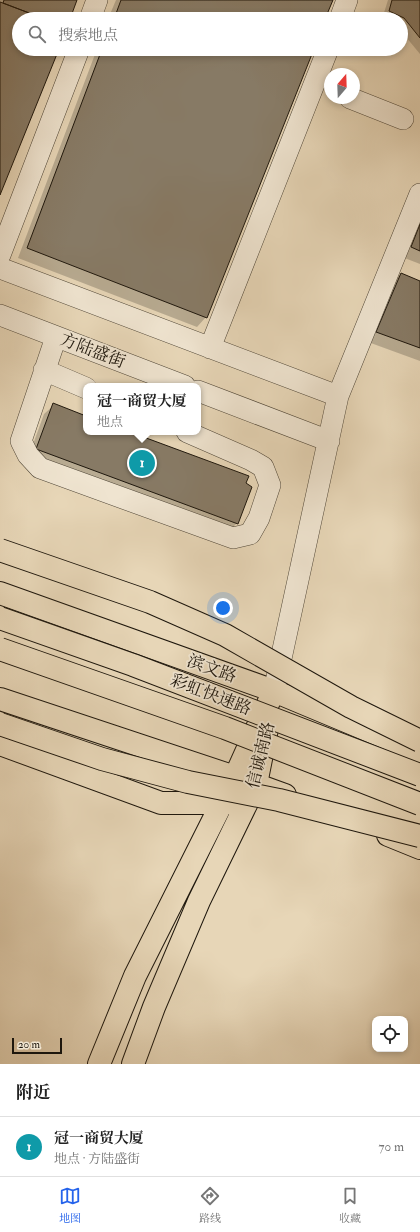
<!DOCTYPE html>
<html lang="zh">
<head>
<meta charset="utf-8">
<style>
  :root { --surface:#fff; --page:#f6f6f6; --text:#222; --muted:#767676; --line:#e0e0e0; --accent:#2563eb }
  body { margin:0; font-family:"IM FELL Double Pica","Noto Serif SC",serif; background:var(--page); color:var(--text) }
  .controls { position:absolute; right:12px; bottom:12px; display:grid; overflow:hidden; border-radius:8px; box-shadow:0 2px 6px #0003 }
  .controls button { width:36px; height:36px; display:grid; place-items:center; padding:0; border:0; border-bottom:1px solid var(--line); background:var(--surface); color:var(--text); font:20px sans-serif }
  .compass { position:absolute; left:324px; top:68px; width:36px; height:36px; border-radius:50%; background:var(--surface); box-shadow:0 2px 6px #0003; rotate:19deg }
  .scale { position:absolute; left:12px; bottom:10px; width:50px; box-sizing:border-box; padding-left:4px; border:2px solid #1e170d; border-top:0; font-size:11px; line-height:14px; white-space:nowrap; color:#1e170d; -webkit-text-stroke:3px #efe4d0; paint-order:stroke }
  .you { position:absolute; left:223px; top:608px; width:14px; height:14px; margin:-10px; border:3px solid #fff; border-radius:50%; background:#1a73e8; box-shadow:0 0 0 6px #1a73e833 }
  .badge { display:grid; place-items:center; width:26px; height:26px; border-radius:50%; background:var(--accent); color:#fff; font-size:13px; font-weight:700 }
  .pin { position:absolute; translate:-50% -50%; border:2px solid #fff; box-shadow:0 1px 4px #0006 }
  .popup { position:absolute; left:83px; top:383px; width:118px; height:52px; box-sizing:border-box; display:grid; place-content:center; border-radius:8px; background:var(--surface); filter:drop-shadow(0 1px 3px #0005); font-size:13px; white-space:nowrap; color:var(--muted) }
  .popup b { font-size:15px; color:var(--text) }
  .popup::after { content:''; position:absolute; left:50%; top:100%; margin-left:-8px; border:8px solid transparent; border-top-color:var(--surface) }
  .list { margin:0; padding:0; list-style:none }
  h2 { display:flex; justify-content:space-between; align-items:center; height:52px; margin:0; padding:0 16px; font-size:17px }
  h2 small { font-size:13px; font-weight:400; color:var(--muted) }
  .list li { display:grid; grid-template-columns:26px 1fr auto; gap:12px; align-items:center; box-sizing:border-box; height:60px; padding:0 16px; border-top:1px solid var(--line) }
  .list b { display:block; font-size:15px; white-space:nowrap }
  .list p { margin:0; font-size:13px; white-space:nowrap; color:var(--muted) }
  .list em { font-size:13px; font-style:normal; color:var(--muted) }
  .icon { flex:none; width:22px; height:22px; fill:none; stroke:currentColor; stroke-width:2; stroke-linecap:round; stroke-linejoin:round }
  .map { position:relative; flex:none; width:420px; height:1064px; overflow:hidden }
  .search { position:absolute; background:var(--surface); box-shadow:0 2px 6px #0003; left:12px; right:12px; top:12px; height:44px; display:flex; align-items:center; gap:10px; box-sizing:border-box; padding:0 14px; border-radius:22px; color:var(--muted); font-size:15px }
  .sheet { height:112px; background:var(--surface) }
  nav { display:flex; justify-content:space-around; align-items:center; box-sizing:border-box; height:56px; border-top:1px solid var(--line); background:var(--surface); font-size:11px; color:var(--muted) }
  nav a { display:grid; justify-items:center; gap:2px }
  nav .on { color:var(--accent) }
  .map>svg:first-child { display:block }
  .shadow { fill:#0003 }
  .building { fill:#877a65; stroke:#1e170d }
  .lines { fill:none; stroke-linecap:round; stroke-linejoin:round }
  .minor-casing { stroke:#504738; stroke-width:22 }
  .major-casing { stroke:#1e170d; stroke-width:24 }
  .minor { stroke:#efe4d0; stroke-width:21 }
  .major { stroke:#e7d6b7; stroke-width:22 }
  .highway-bridge-casing { stroke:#1e170d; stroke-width:24; stroke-linecap:butt }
  .highway-bridge { stroke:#e7d6b7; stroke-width:22 }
  .labels { text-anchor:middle; stroke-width:3.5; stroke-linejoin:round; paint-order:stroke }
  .street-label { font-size:17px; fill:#1e170d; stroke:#efe4d0 }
</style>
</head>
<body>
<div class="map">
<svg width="420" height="1064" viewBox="0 0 420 1064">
  <rect width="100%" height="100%" fill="#e7d6b7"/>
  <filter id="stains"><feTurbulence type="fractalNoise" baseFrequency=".005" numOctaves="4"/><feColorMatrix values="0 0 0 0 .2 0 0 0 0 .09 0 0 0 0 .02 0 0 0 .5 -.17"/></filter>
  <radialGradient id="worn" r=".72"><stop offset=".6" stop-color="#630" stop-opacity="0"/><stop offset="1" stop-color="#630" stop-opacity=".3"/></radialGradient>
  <path class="shadow" d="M0 0H76L69 19H19V49H57L0 192Z
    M116 0H332L324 19H108Z
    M388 0H420V54L401 31V19H382Z
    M97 49H313L206 317 197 327 18 258Z
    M420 213V264L402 257Z
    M401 274 420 282V361L368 342 391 284Z
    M54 405 86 417V432H127L237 523 227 533 28 458 44 414Z"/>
  <path class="building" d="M4 0H77L70 19H45L3 3Z
    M121 0H333L325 19H114Z
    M392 0H420V38L404 18 389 11Z
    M0 2 45 19H19V49H59L0 195Z
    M102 49H314L207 318 27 248Z
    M420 224V251L411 247Z
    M401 273 420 281V348L376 332Z
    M53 403 86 416V432H130L249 476 246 483 252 487 238 524 36 449Z"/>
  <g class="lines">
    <g class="minor-casing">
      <path id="minor" d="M90 19 97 0
        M340 19 347 0
        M350 98 403 119
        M0 255 79 49
        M0 268 338 396
        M0 315 185 386
        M56 337 21 441 28 455 40 468 233 538 250 534 259 518 270 485 263 467 251 460 187 432
        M210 348 328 49
        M44 370 86 388
        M198 391 329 441
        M274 691 338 396 420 194"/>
    </g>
    <g class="major-casing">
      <path id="major" d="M0 593 274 691 420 752
        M0 699 235 777 285 795
        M0 744 161 803H234
        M388 835 420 848
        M99 1064 135 976 235 777 271 697
        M133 1064 154 1007 199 901 256 784 267 729"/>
    </g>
    <use href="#minor" class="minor"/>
    <use href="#major" class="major"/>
    <g class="highway-bridge-casing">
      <path id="highway-bridge" d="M0 550 150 602 225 635 351 707 420 741
        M0 618 133 665 420 775
        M0 649 225 728 420 804
        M0 724 102 759 188 782 279 800 420 836"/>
    </g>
    <use href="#highway-bridge" class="highway-bridge"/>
  </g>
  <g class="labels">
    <g class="street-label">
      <text transform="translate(93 350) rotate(21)" y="6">方陆盛街</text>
      <text transform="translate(212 668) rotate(20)" y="6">滨文路</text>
      <text transform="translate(211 694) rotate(21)" y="6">彩虹快速路</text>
      <text transform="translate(260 755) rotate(-76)" y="6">信诚南路</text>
    </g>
  </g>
  <rect width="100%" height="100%" filter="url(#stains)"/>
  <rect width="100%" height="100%" fill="url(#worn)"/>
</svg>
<div class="controls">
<button><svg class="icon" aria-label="locate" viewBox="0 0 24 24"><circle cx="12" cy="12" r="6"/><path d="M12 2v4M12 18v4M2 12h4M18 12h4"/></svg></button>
</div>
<svg class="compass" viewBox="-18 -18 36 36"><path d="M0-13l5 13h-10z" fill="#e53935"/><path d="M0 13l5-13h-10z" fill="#767676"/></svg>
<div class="scale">20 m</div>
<div class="you"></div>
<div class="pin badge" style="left:142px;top:463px;background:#0f9aa8">1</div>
<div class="popup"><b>冠一商贸大厦</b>地点</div>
<div class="search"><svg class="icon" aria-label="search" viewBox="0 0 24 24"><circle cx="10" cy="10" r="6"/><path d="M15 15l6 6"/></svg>搜索地点</div>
</div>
<section class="sheet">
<h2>附近<small></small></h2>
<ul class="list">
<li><span class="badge" style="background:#0f9aa8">1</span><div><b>冠一商贸大厦</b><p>地点 · 方陆盛街</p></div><em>70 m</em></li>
</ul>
</section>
<nav>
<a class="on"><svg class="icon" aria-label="map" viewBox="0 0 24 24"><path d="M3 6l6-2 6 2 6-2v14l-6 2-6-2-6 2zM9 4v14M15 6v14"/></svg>地图</a>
<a><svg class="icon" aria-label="directions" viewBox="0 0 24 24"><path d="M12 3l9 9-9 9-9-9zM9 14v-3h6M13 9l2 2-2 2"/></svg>路线</a>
<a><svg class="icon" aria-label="saved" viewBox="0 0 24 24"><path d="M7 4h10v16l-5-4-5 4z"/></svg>收藏</a>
</nav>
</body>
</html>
